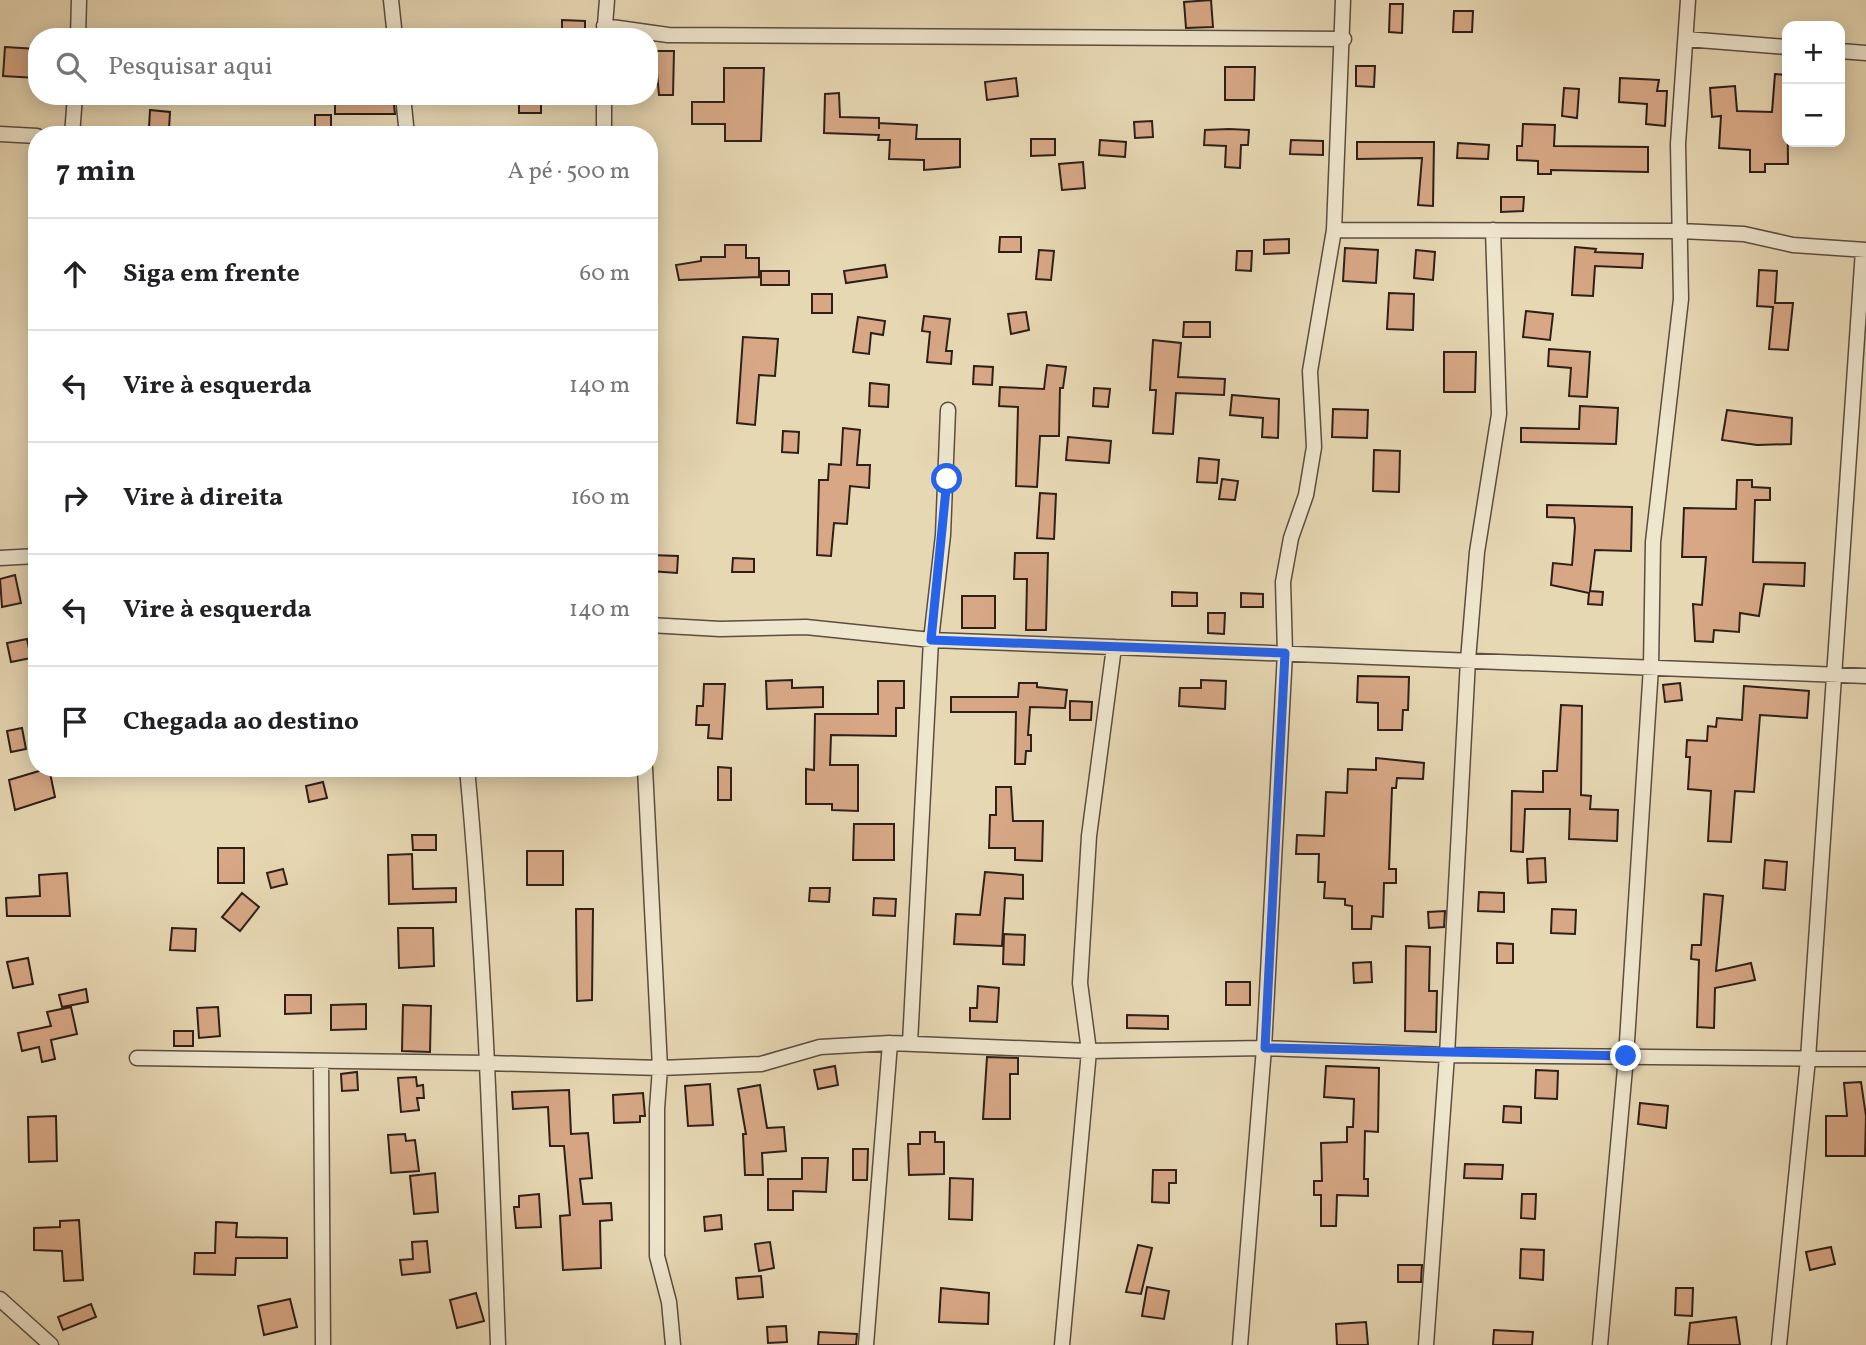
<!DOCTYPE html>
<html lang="pt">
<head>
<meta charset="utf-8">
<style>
  :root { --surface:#fff; --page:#f2f2f2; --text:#202124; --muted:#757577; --line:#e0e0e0 }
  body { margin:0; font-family:Vollkorn,serif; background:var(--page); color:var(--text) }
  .controls { position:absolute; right:21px; top:21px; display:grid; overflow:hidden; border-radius:14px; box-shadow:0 4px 18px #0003 }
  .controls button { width:63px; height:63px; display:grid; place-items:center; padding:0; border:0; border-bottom:2px solid var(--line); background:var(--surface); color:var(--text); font:35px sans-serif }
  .stop { position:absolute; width:21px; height:21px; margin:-16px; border:5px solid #2563eb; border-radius:50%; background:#fff }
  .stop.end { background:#2563eb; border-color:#fff; box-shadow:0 2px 7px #0008 }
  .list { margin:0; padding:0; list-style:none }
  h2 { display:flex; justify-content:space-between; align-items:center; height:91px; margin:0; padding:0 28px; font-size:30px }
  h2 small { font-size:23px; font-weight:400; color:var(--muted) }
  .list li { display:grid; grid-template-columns:46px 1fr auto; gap:21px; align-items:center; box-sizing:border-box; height:112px; padding:0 28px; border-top:2px solid var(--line) }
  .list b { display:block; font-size:26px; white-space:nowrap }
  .list em { font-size:23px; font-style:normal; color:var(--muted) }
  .icon { flex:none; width:38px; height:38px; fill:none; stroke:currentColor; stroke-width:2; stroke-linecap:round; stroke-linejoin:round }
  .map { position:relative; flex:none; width:1866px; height:1345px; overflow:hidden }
  .search { position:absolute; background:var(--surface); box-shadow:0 4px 18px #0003; left:28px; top:28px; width:630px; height:77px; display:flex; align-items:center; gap:18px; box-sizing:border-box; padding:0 24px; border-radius:28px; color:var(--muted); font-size:26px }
  .panel { position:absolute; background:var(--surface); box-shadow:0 4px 18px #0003; left:28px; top:126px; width:630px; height:651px; border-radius:28px }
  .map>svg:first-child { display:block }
  .building { fill:#d8a886; stroke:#2e1f19; stroke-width:2 }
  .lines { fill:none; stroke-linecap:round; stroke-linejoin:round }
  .street-casing { stroke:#5c4d40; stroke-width:17 }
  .street { stroke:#efe6ce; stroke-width:14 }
  .route { stroke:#2563eb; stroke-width:9 }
</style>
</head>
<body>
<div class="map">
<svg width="1866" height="1345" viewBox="0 0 1866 1345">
  <rect width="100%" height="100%" fill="#e7d8b4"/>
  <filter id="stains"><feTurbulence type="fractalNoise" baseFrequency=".00286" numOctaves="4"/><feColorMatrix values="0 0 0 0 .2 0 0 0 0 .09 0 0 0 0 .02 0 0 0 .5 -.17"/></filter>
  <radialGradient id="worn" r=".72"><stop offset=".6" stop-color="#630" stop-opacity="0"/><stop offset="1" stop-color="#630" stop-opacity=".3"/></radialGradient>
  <path class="building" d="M1211 0 1213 27 1186 28 1184 2Z
    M1390 4H1403L1402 33 1389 32Z
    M1454 11H1473L1472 32H1453Z
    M562 20 585 21V34H562Z
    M5 47 37 49V78L3 76Z
    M655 51H674L673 95H659Z
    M1356 66H1375L1374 87 1356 86Z
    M1225 67H1255L1254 100H1225Z
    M724 68H764L761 141H725V124H692V102H724Z
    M1775 74 1787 75 1788 164H1765V172H1750V150L1719 148 1721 116 1712 117 1710 88 1735 86 1737 111 1772 112Z
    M1016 78 1018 96 987 100 985 82Z
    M1620 78 1659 80 1657 91H1667L1665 126 1646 124 1647 104 1619 102Z
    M1564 88 1579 89 1577 118 1562 116Z
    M839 93 840 117 879 118V129V123L917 125 916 139H960V167L924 170V160L889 159 890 140H878L879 135 824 133 825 94Z
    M382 96H393L395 114H335V101H382Z
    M519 96H541V113H519Z
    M150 110 170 112 169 130 149 128Z
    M315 115H331V135H315Z
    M1152 121 1153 137 1135 138 1134 122Z
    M1523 124 1555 125 1554 146 1648 147V172L1551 170V174H1538V161L1517 160V146H1522Z
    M1229 129 1249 130 1248 145H1241L1240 168 1225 167 1226 146 1204 145 1205 130Z
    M1031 139H1055V155L1031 156Z
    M1100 140 1126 142 1125 157 1099 155Z
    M1291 140 1323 141V155L1290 154Z
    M1357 142H1434L1433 206 1418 205 1422 158 1357 159Z
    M1458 143 1489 145 1488 159 1457 158Z
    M1083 162 1085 188 1062 190 1059 164Z
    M1501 197H1524L1523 211 1501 212Z
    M1000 237H1021V252H999Z
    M1289 239V253L1264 254V240Z
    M725 245H746V258H759V277L679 280 676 265 701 261V257H725Z
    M1575 247 1596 249 1595 252 1643 254 1642 268 1595 266 1593 296 1572 295Z
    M1345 248 1378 250 1376 283 1343 281Z
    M1039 250 1054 251 1051 280 1036 279Z
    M1416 250 1435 252 1433 280 1414 278Z
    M1237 251H1252L1251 271 1236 270Z
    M885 265 887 277 846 283 844 271Z
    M1759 270 1777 271 1775 303H1793L1788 350 1769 349 1773 307 1757 306Z
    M761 271H789V285H761Z
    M1389 293 1414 294 1413 330 1387 329Z
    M812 294H832V313H812Z
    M1526 311 1553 314 1550 340 1523 337Z
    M1026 312 1029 330 1011 334 1008 314Z
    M924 316 950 319 946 351H952L951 364 927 362 930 332 922 331Z
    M858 317 885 321 883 335 871 333 869 354 853 352Z
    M1184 322H1210V337H1183Z
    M743 337 778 339 775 376 759 375 755 425 737 423Z
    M1153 340 1181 343 1178 377 1225 379 1224 395 1176 393 1173 434 1153 433 1156 390H1150Z
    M1549 349 1590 352 1587 397 1569 396 1571 368 1548 366Z
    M1444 352H1476L1475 392H1444Z
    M1047 365 1066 367 1063 388H1060L1059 436H1040L1037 487 1016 486 1018 407 999 406 1000 387 1044 389Z
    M974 366 993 367 992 385 973 384Z
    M870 383 889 385 888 407 869 406Z
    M1094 388 1110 389 1108 407 1093 406Z
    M1232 395 1279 399 1278 438 1262 437 1263 418 1230 415Z
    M1580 406 1618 408 1616 444 1521 442V428L1579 429Z
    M1333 409 1368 410 1367 438 1332 437Z
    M1727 410 1792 418 1791 444 1757 445 1722 440Z
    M843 428 860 430 857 465H870L869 488 850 486 847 524 834 523 831 556 817 555 819 480H828L829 464 841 465Z
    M783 431 799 432 798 453 782 452Z
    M1068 437 1111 441 1109 463 1066 460Z
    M1374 450 1400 451 1399 492 1373 491Z
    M1199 458 1219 460 1217 483 1197 482Z
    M1222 479 1238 481 1235 500 1219 499Z
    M1737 480H1752V487L1770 488V500H1755L1753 562 1805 563 1804 586 1764 584 1759 616 1740 613 1739 632 1714 630 1713 642 1695 641 1693 604 1702 605 1706 557H1682L1684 508 1736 509Z
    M1040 493 1056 494 1054 539 1037 538Z
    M1547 505 1632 507 1631 551 1595 550 1590 591 1603 592 1602 605 1588 604 1589 593 1551 585 1553 563 1572 565 1575 527 1574 518 1547 517Z
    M1015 553H1048L1046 630H1026L1027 579H1014Z
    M651 555 678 556 677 573 650 571Z
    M733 558 754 559V572H732Z
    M15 575 21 603 2 607 0 579Z
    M1172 592 1197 593V606H1172Z
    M1241 593 1263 594V607H1241Z
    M962 596H995V628H962Z
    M1208 613H1225L1224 634 1208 633Z
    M27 639 31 658 11 662 7 643Z
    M1358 676 1409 677 1408 710H1403L1402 730H1378V703L1357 702Z
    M792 680V688L823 687V707L767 709 766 681Z
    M1201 680 1226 681 1225 709 1179 706 1180 688H1201Z
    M878 681H904V708H896V736L831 735 830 765H858V811L832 810V804H806V769L814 770 815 714H878Z
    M1019 683H1037V687L1067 690 1065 708 1030 707 1028 735H1031V751H1026L1025 764H1015L1016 712H951V697H1018Z
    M1680 683 1682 700 1665 702 1663 685Z
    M704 684H725L722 739 708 738 709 725H696L697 706H703Z
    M1744 686 1809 691 1807 718 1760 715 1754 792 1735 791 1731 842 1708 841 1711 791 1688 789 1690 757H1686L1687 740 1707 741 1708 726 1716 727 1717 718 1742 720Z
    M1070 701 1092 702 1091 720H1070Z
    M1561 705 1582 706 1581 795 1591 796 1590 809 1618 810 1617 841 1569 839 1570 809H1525L1523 852 1511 851 1512 791 1543 792V771H1557Z
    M22 728 26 749 11 752 7 731Z
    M1376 758 1424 763 1423 779 1397 778 1396 788H1392L1389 869H1396V883H1384L1383 917 1372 916 1371 929H1352V906L1345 905V899L1324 898 1325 882H1318L1319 854H1296L1297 835 1324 836 1326 792 1347 793 1348 769 1376 770Z
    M718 767 731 768V800H718Z
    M49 768 55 797 15 810 9 780Z
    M323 782 327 798 309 802 306 786Z
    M996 787H1011L1013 821H1043L1042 861 1015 860V848H989L990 815H996Z
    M854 824H894V860H853Z
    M412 835H436V850H413Z
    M218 848H244V883H218Z
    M527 851H563V885H527Z
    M412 854 413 889 456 888V902L389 904 388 855Z
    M1545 858 1546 882 1528 883 1527 859Z
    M1765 860 1787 862 1785 890 1763 888Z
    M283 869 287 884 271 888 267 873Z
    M985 872 1023 875V899L1005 898 1002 946 954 944 956 914 980 915Z
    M67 873 70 916H7L6 898 40 896 39 875Z
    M810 888H830L829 902 809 901Z
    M1479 892 1504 893V912L1478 911Z
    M242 893 259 907 240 931 222 917Z
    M1704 894 1723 896 1716 971 1751 963 1755 980 1715 988 1714 1028 1697 1027 1699 960 1691 959 1692 945H1701Z
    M874 898 896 899 895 916 873 915Z
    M576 909H593L592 1000 577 1001Z
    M1552 909 1576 910 1575 934 1551 933Z
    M1445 911 1444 927 1429 928 1428 912Z
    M172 928 196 929 195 951 170 950Z
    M398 928H433L434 966 399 968Z
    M1004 934 1025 935 1024 965 1003 964Z
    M1497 943 1513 944V963H1497Z
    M1406 946 1430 947 1429 991H1437L1436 1032 1405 1031Z
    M28 958 33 984 13 988 7 962Z
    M1371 962 1372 982 1354 983 1353 963Z
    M1226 982H1250V1005H1226Z
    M978 986 999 988 997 1022 970 1021V1008H977Z
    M86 989 88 1002 62 1007 59 995Z
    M285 995H311V1013L285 1014Z
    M366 1004V1029L331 1030V1005Z
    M403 1005 431 1006 430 1052 402 1051Z
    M71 1007 77 1034 51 1040 55 1059 42 1062 39 1047 22 1051 18 1033 51 1026 47 1012Z
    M218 1007 220 1036 199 1038 197 1008Z
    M1127 1015 1168 1016V1029L1127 1028Z
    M174 1031H193V1046H174Z
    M987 1057 1018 1058V1074H1010V1119H983Z
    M835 1066 838 1085 818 1089 814 1070Z
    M1326 1066 1379 1068 1378 1132 1365 1131 1364 1179H1368V1196L1337 1195 1336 1226H1321V1195H1314V1181H1322L1321 1143 1347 1142V1127H1353L1354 1099 1324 1097Z
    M1536 1070 1558 1071 1557 1099 1535 1098Z
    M357 1072 358 1090 342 1091 341 1074Z
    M416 1077 417 1086 423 1085 424 1098H417L419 1110 401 1112 398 1078Z
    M1861 1082 1866 1116 1865 1156H1826V1116H1847L1844 1083Z
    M710 1084 713 1125 688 1126 685 1086Z
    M760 1085 767 1128 784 1127 786 1151 762 1153 763 1175H745L743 1134H746L738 1089Z
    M569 1090 571 1134 588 1133 592 1178 580 1179 583 1204 611 1203 612 1220 600 1221 601 1268 563 1270 560 1216 570 1215 564 1146H550L548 1107 513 1109 512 1092Z
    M643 1093 645 1116H640V1122L614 1123 613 1095Z
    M1640 1103 1668 1106 1666 1128 1638 1124Z
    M1504 1106 1521 1107V1123L1503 1122Z
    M56 1116 57 1161 29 1162 28 1117Z
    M920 1132H935V1142H944V1174L909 1175 908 1144H920Z
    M405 1134 406 1141 415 1140 419 1171 391 1173 388 1135Z
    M853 1149H868L867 1180H853Z
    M802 1158H828L826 1192 793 1191V1210H768V1179H802Z
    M1465 1164 1503 1165 1502 1179 1464 1178Z
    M1153 1170H1176V1183H1169V1203L1152 1202Z
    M435 1173 438 1212 414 1214 410 1176Z
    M950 1178 973 1179 972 1220 949 1219Z
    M539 1194 541 1227 516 1228 514 1207H519V1196Z
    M1522 1194H1536L1535 1219 1521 1218Z
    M721 1215 722 1229 705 1231 704 1217Z
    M79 1220 83 1280 64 1281 62 1251 34 1250V1228L60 1227V1221Z
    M216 1222 237 1223 236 1237 287 1238V1258H236L235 1275 194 1274 195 1253H215Z
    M427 1241 430 1272 402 1275 400 1260 413 1259 412 1242Z
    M770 1242 774 1268 759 1271 755 1244Z
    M1138 1245 1152 1248 1141 1294 1126 1292Z
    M1831 1247 1835 1264 1810 1270 1806 1252Z
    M1521 1249 1544 1250 1543 1280 1520 1278Z
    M1398 1265H1422L1421 1282H1398Z
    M761 1276 763 1297 738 1299 736 1278Z
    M1147 1287 1169 1291 1164 1319 1142 1316Z
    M941 1288 989 1293 988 1324 939 1322Z
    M1676 1288H1693L1692 1316 1675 1315Z
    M476 1293 484 1321 457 1328 450 1300Z
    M290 1299 297 1327 264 1335 258 1306Z
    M91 1304 96 1317 63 1330 58 1317Z
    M1736 1317 1740 1345H1688L1690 1323Z
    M1366 1322 1368 1345H1337L1336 1324Z
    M786 1326 787 1342 768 1343 767 1327Z
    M1494 1330 1533 1332 1532 1345H1493Z
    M819 1332 857 1334 856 1345H818Z"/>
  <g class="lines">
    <g class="street-casing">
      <path id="street" d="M391 0 395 37
        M604 26 668 35 1344 39
        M78 37 79 0
        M604 37 607 0
        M1686 39 1787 47
        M1840 51 1866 53
        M403 96 407 135
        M0 134 37 136
        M72 135 75 96
        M604 135V96
        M1334 230 1680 231 1744 234 1793 245 1866 250
        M0 558 37 556
        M649 625 720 629 806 627 931 640 1866 676
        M467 768C485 960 491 1152 498 1345
        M645 768 660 1068 657 1109V1256L669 1302 673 1345
        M910 1043 931 640 943 535 948 410
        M137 1058 488 1063 660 1068 761 1064 820 1047 890 1043 1089 1051 1264 1048 1447 1055 1866 1059
        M321 1061 323 1345
        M0 1299 51 1345
        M866 1345 890 1043
        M1062 1345 1089 1051 1080 983 1089 836 1114 647
        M1240 1345 1264 1048 1285 653 1283 582 1291 538 1306 495 1314 447 1310 371 1334 230 1343 0
        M1426 1345 1447 1055 1468 660 1477 552 1499 414 1493 230
        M1600 1345 1626 1057 1651 667 1653 542 1681 299 1678 144 1688 0
        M1779 1345 1808 1059 1863 250"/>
    </g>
    <use href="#street" class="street"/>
  </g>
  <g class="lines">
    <path class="route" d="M947 479 931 640 1285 653 1265 1048 1626 1056"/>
  </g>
  <rect width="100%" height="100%" filter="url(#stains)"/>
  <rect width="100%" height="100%" fill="url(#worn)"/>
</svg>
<div class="controls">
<button>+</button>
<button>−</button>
</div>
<div class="stop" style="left:947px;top:479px"></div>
<div class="stop end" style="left:1626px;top:1056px"></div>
<div class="search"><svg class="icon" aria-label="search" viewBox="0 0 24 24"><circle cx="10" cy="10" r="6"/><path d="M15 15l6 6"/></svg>Pesquisar aqui</div>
<section class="panel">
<h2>7 min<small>A pé · 500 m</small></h2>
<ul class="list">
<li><svg class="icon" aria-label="ahead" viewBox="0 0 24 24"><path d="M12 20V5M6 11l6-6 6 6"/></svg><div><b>Siga em frente</b></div><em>60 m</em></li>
<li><svg class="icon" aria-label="left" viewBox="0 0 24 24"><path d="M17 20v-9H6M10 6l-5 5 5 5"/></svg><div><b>Vire à esquerda</b></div><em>140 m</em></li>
<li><svg class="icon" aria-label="right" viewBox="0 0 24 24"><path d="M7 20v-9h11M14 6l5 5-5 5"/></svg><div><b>Vire à direita</b></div><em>160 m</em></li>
<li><svg class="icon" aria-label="left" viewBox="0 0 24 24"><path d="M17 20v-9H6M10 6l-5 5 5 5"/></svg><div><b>Vire à esquerda</b></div><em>140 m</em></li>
<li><svg class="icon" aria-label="arrive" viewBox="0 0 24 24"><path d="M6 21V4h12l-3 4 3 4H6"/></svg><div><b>Chegada ao destino</b></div></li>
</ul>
</section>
</div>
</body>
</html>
